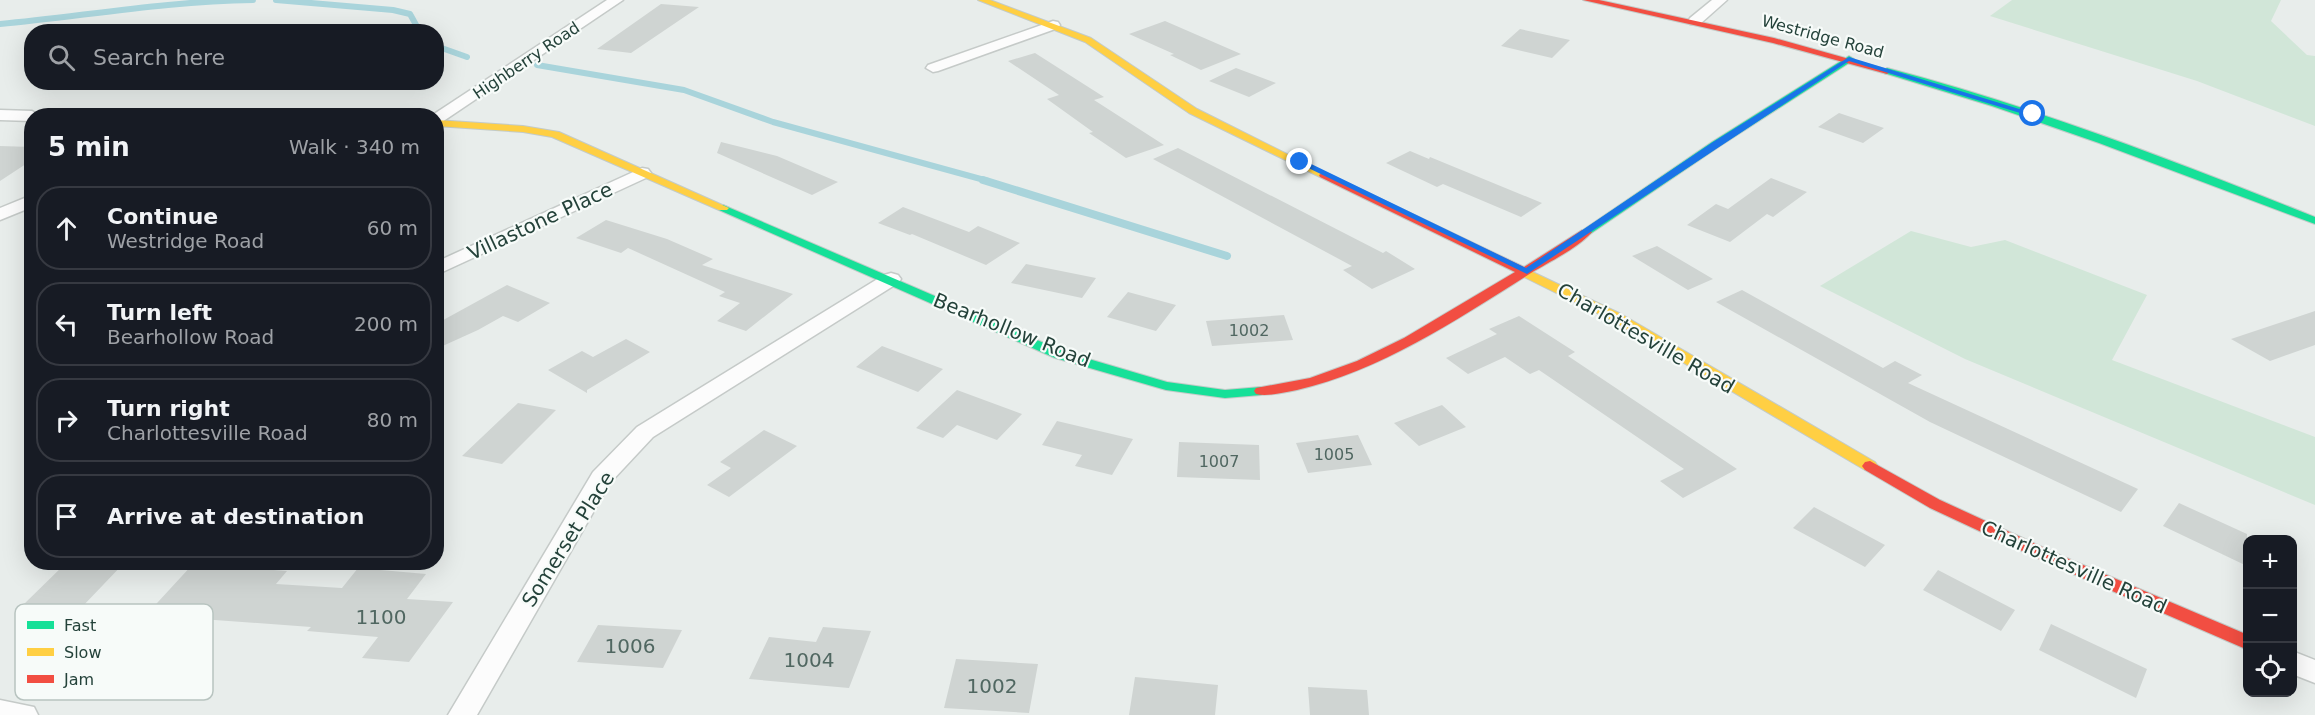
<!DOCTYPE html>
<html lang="en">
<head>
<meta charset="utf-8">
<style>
  :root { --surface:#171b24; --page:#20242c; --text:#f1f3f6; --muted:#9ea1a6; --line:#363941 }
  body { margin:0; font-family:"DejaVu Sans",sans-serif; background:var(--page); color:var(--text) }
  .controls { position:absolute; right:18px; bottom:18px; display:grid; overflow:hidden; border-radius:12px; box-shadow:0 6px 24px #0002 }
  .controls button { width:54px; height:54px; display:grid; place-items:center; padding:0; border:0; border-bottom:2px solid var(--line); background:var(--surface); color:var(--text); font:30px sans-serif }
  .stop { position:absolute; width:18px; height:18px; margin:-14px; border:4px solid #1a73e8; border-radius:50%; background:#fff }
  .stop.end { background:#1a73e8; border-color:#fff; box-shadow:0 2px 6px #0008 }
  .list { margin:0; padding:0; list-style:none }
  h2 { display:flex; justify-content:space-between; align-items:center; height:78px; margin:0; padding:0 24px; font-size:26px }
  h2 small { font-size:20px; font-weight:400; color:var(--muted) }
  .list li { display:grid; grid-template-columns:39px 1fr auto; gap:18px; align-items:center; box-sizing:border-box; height:84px; margin:0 12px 12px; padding:0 12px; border:2px solid var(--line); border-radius:24px }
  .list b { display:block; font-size:22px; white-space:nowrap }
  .list p { margin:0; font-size:20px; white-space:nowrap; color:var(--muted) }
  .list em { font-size:20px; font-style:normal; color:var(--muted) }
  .icon { flex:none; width:33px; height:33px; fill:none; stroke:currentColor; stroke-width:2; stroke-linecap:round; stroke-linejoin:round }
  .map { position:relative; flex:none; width:2315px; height:715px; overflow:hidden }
  .search { position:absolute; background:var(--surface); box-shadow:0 6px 24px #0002; left:24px; top:24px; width:420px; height:66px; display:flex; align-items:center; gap:15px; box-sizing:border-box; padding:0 21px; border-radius:24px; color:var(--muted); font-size:22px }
  .panel { position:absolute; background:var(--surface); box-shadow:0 6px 24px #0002; left:24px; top:108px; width:420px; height:462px; border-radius:24px }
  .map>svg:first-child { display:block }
  .green { fill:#d1e6d8 }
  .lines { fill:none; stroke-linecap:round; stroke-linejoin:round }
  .stream-far1 { stroke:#a9d4db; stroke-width:6 }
  .stream { stroke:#a9d4db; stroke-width:8 }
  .building { fill:#cfd4d2 }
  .street-casing { stroke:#c5cac8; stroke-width:3 }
  .fast-casing { stroke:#c3cbc8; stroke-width:2 }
  .slow-casing { stroke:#c3cbc8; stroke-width:2 }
  .jam-casing { stroke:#c3cbc8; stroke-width:2 }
  .street { fill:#fcfcfc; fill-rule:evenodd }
  .fast { fill:#16e098; fill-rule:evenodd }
  .slow { fill:#ffcf43; fill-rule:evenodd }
  .jam { fill:#f24e42; fill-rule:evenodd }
  .route { fill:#1a73e8 }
  .labels { text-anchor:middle; stroke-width:4.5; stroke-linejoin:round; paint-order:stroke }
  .far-street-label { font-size:16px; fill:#24423a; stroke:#f7fbf9 }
  .number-label { font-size:16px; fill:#506761 }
  .street-label { font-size:20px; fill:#24423a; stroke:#f7fbf9 }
  .near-number-label { font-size:20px; fill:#506761 }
  .key { fill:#f7fbf9; stroke:#b8c4c0; stroke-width:1.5 }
  .key-label { font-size:16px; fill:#24423a }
</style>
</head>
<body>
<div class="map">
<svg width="2315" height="715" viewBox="0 0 2315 715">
  <rect width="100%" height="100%" fill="#e8edeb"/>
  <path class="green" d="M2012 0H2281L2271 21 2307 55 2315 56V126L2197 81 1990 16Z
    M1911 231 1971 247 2005 240 2147 295 2112 360 2315 437V505L1965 359 1820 286Z"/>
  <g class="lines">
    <path class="stream-far1" d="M276 0 393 10 410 14 420 32
      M0 24C84 16 168 1 253 0
      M436 46 467 57
      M537 65 684 90 773 122 988 181"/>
    <path class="stream" d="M983 180 1227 256"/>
  </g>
  <path class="building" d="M661 4 699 7 631 53 597 49Z
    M1165 21 1241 54 1201 70 1170 55 1174 54 1129 34Z
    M1520 29 1570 40 1552 58 1501 46Z
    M1035 53 1104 97 1094 100 1164 145 1126 158 1089 133 1093 132 1047 99 1059 95 1008 61Z
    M1236 68 1276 83 1249 97 1209 81Z
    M1839 113 1884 128 1863 143 1818 127Z
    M721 142 777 156 838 182 812 195 717 153Z
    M0 146 32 147V160L0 181Z
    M1178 148 1383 253 1386 251 1415 269 1372 289 1343 270 1352 266 1153 159Z
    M1410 151 1429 159 1430 157 1542 203 1521 217 1443 184 1437 187 1386 163Z
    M1771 178 1807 192 1773 217 1767 214 1730 242 1687 225 1716 204 1728 209Z
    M903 207 969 232 978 226 1020 243 986 265 912 234 910 235 878 223Z
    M606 220 667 239 713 259 702 265 793 294 746 331 717 321 740 303 719 296 725 292 628 248 621 253 576 238Z
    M1657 246 1713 279 1688 290 1632 256Z
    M1026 264 1096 278 1082 298 1011 283Z
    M507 285 550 303 518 322 503 316 478 330 436 349V324Z
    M1742 290 1883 368 1895 361 1922 375 1908 383 2138 489 2121 512 1930 422 1716 302Z
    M1128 292 1176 305 1156 331 1107 317Z
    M2315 311V345L2270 361 2231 339Z
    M1284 315 1293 340 1212 346 1206 321Z
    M1519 316 1575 352 1568 356 1737 469 1683 498 1660 481 1684 469 1539 370 1530 374 1505 357 1468 374 1446 358 1497 334 1489 329Z
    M626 339 650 352 587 390V393L548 370 582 351 593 357Z
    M882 346 943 369 918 392 856 367Z
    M957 390 1022 414 997 440 957 425 943 438 916 428Z
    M518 403 556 410 502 464 462 456Z
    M1442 405 1466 427 1419 446 1394 423Z
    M1057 421 1133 439 1112 475 1075 466 1082 455 1042 445Z
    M764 430 797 446 729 497 707 485 731 468 720 462Z
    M1358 435 1372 465 1308 473 1296 443Z
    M1179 442 1259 445 1260 480 1177 477Z
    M2179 503 2247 534V566L2163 526Z
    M1814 507 1885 545 1865 567 1793 528Z
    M67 562H125L81 608 23 605Z
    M193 564 287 571 276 584 342 588 358 568 426 574 407 599 453 602 409 662 362 658 378 637 307 631 311 627 146 615Z
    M1938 570 2015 610 2001 631 1923 590Z
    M2051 624 2147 669 2136 698 2039 650Z
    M598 625 682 630 663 668 577 662Z
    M823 627 871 631 849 688 749 679 769 637 816 642Z
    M956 659 1038 664 1029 713 944 708Z
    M1135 677 1218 685 1215 715H1129Z
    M1308 687 1367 690 1369 715H1310Z"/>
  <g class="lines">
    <g class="street-casing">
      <path id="street" d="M607 0H623L442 122 436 124V116H431Z
        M1712 0H1727L1700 24H1690L1688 21 1690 18Z
        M1053 21 1058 22 1060 25 1058 28 938 71 933 72 926 68 928 65Z
        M0 110 32 111 40 116H32V121L0 120Z
        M642 168 648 169 651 173 648 177 436 275V262Z
        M32 195V207L0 220V208Z
        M891 273 898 275 901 279 898 283 653 437 610 483 477 715H448L593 472 637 427 884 275Z
        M2292 651 2315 660V683L2292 674Z
        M0 700 34 707 38 715H0Z"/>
    </g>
    <g class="fast-casing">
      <path id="fast" d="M1849 56 1854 59 1852 61 1720 146 1590 234H1582L1580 232 1712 142Z
        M1887 68C2033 106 2175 161 2315 217V224L2099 143 1992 106 1884 73 1882 71Z
        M723 205 1065 352 1167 382 1225 390 1261 387 1268 391 1261 395 1225 398 1166 390 1055 358 719 210V206Z"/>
    </g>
    <g class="slow-casing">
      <path id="slow" d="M978 0H990L1091 38 1197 109 1329 175 1328 177H1320L1189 113 1085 42Z
        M436 120 523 126 559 132 729 208 727 210H719L552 137 523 132 436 126Z
        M1520 266 1621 314 1875 462 1878 466 1875 470H1865L1611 320 1516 273 1514 270Z"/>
    </g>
    <g class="jam-casing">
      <path id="jam" d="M1583 0H1599L1774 38 1892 71 1887 74 1773 43Z
        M1324 172 1524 267 1582 230H1590L1592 232C1578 248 1549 262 1531 273 1458 319 1382 370 1297 390 1285 392 1268 397 1256 394L1254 391 1256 388 1310 378 1357 361 1404 338 1515 272 1320 177 1319 175Z
        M1870 461 1940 500 2062 556 2248 635V650L2050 564 1930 508 1865 470 1862 466 1865 462Z"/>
    </g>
    <use href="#street" class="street"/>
    <use href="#fast" class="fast"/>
    <use href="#slow" class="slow"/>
    <use href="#jam" class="jam"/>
  </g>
  <path class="route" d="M1849 57 2036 114 2030 116 1849 61 1527 274 1296 162 1303 160 1526 268 1713 142Z"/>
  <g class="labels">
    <g class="far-street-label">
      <text transform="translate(1823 36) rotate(15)" y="6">Westridge Road</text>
      <text transform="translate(526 60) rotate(-34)" y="6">Highberry Road</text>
    </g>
    <g class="number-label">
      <text x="1249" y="336">1002</text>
      <text x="1334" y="460">1005</text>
      <text x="1219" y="467">1007</text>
    </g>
    <g class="street-label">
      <text transform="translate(540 221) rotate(-25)" y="7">Villastone Place</text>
      <text transform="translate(1012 330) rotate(22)" y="7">Bearhollow Road</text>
      <text transform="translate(1646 338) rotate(30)" y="7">Charlottesville Road</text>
      <text transform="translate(568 539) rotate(-58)" y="7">Somerset Place</text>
      <text transform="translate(2074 567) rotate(24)" y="7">Charlottesville Road</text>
    </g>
    <g class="near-number-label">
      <text x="381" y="624">1100</text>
      <text x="630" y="653">1006</text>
      <text x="809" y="667">1004</text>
      <text x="992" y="693">1002</text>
    </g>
  </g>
  <rect x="15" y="604" width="198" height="96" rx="9" class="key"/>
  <rect x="27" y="621" width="27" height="8" fill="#16e098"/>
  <rect x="27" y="648" width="27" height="8" fill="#ffcf43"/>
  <rect x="27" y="675" width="27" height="8" fill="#f24e42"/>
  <g class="key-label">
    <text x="64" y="631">Fast</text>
    <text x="64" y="658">Slow</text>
    <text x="64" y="685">Jam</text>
  </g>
</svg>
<div class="controls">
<button>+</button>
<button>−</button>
<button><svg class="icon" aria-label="locate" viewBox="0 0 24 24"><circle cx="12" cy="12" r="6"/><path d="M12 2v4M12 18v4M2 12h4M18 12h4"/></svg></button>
</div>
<div class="stop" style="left:2033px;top:114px"></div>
<div class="stop end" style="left:1300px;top:162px"></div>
<div class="search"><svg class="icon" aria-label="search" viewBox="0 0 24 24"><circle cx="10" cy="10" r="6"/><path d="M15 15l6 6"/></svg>Search here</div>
<section class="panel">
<h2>5 min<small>Walk · 340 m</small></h2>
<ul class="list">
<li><svg class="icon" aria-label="ahead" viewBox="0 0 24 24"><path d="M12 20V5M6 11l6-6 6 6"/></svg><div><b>Continue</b><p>Westridge Road</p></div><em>60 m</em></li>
<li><svg class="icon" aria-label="left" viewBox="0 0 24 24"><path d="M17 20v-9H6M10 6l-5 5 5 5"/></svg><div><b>Turn left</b><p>Bearhollow Road</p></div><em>200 m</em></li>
<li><svg class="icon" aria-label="right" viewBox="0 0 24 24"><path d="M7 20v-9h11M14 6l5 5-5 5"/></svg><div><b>Turn right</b><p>Charlottesville Road</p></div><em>80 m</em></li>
<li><svg class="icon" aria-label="arrive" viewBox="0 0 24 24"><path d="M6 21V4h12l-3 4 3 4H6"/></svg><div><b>Arrive at destination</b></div></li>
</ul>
</section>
</div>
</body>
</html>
